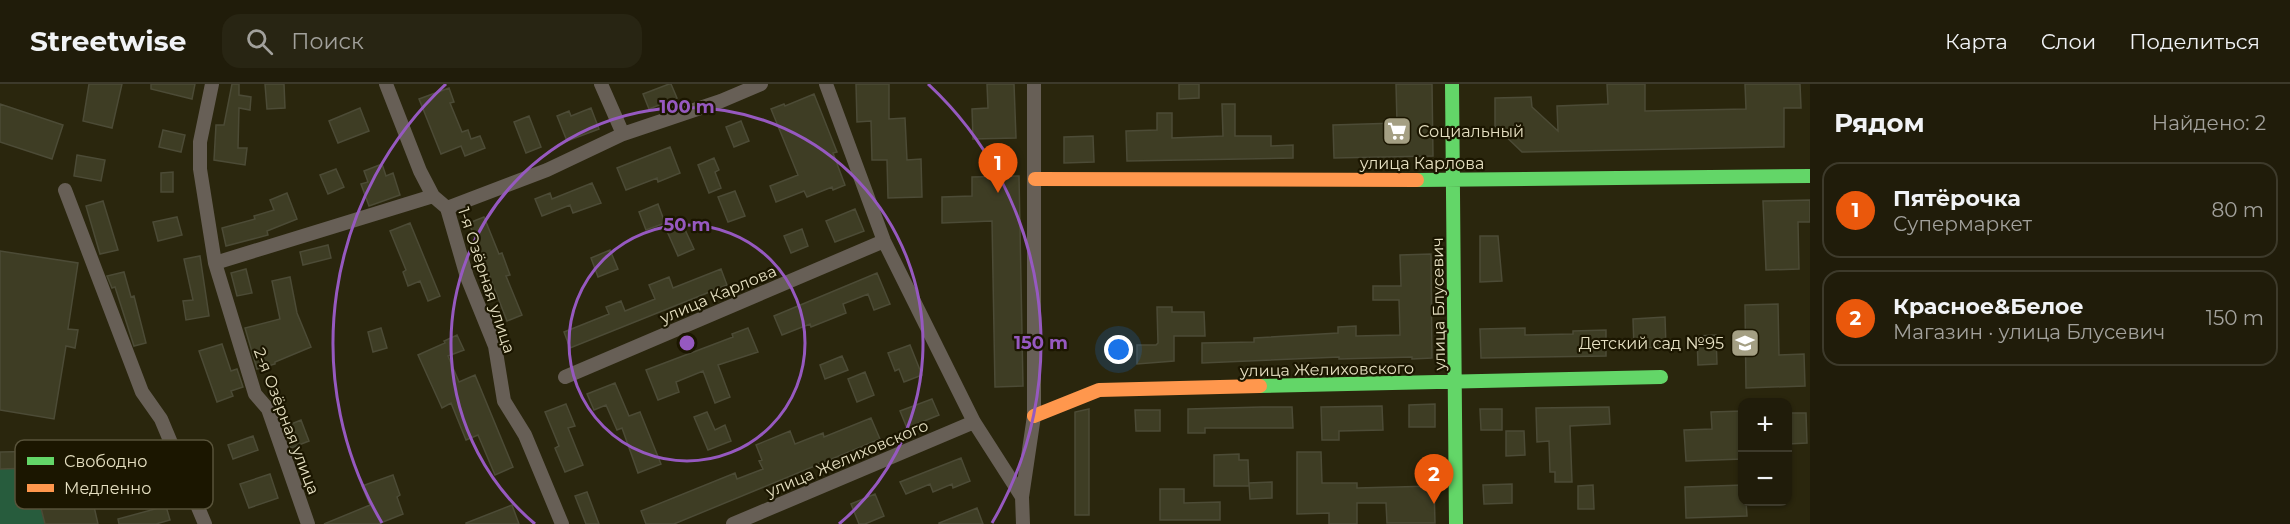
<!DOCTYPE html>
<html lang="ru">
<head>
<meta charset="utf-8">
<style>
  :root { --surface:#201c0a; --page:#282513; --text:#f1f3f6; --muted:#a2a19c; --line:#3d3a2b; --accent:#ea580c }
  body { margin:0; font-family:Montserrat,sans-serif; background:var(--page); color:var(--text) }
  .controls { position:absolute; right:18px; bottom:18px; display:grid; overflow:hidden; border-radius:12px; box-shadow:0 2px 4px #0004 }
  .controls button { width:54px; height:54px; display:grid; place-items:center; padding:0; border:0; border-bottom:2px solid var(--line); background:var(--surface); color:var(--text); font:30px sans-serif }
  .you { position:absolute; left:1119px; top:266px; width:21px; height:21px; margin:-15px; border:4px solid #fff; border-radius:50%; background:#1a73e8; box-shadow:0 0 0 9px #1a73e833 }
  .badge { display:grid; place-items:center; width:39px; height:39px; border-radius:50%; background:var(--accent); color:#fff; font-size:20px; font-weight:700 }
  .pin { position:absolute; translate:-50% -50px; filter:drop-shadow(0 2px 3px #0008) }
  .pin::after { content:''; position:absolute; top:32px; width:21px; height:18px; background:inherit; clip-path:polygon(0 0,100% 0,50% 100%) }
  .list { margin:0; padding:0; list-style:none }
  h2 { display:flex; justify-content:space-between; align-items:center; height:78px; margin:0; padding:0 24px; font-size:26px }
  h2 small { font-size:20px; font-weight:400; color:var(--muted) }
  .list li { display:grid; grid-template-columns:39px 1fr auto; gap:18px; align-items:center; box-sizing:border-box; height:96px; margin:0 12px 12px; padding:0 12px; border:2px solid var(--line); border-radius:18px }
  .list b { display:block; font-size:22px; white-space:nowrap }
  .list p { margin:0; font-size:20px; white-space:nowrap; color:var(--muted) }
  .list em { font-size:20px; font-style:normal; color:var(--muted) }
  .icon { flex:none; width:33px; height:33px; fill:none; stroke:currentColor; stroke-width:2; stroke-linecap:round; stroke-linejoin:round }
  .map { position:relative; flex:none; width:1810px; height:440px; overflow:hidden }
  header { display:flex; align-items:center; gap:36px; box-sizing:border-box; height:84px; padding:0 30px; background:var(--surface); border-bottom:2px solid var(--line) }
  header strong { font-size:28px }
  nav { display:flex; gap:33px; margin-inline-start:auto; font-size:21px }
  .search { width:420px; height:54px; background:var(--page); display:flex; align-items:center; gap:15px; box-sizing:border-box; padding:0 21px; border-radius:18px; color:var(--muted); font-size:22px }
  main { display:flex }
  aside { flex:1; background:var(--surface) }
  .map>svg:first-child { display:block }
  .forest { fill:#275c3d }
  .building { fill:#3e3d24; stroke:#4c4b36; stroke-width:1.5 }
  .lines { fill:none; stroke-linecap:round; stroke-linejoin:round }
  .street { stroke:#675f56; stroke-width:14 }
  .fast { stroke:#63d668; stroke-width:14 }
  .slow { stroke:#ff974d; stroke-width:14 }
  .ring { fill:none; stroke:#9659c0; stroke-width:3 }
  .labels { text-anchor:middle; stroke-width:4.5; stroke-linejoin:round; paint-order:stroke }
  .poi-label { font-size:16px; fill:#e6e0c2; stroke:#1b1600; text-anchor:start }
  .street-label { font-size:16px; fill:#e6e0c2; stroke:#1b1600 }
  .key { fill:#1b1600; stroke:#58533a; stroke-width:1.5 }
  .key-label { font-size:16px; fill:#e6e0c2 }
  .centre { fill:#9659c0; stroke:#1b1600; stroke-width:3 }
  .ring-label { font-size:18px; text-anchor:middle; font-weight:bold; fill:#9659c0; stroke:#1b1600; stroke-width:4.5; stroke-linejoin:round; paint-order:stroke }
</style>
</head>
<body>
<header>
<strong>Streetwise</strong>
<div class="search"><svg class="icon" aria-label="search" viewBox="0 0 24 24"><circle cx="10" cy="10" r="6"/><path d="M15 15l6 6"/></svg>Поиск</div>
<nav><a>Карта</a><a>Слои</a><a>Поделиться</a></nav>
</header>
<main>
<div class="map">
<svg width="1810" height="440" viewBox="0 0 1810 440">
  <rect width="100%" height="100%" fill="#2a260d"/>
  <path class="forest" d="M31 384 45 440H0V385Z"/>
  <path class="building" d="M89 0H122L112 44 83 37Z
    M151 0H195L192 15 151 5Z
    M232 0H239V11L251 13 250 26 239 24 238 64H247L245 81 214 76 216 41H224Z
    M265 0H284L285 24 267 25Z
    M669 0H671L677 14 649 25 643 10Z
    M856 0H889V35L905 34 907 76 921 75 922 113 888 114 887 76H872L871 37 857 38Z
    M987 0H1014L1016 54 973 55 972 25 988 24Z
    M1179 0H1199V14L1179 15Z
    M1396 0H1432L1433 72 1334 74 1333 41 1397 39Z
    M1607 0H1645V27L1746 25 1745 0H1800L1801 24H1784V63L1522 68 1495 42V14L1531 13 1532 23 1558 47 1557 22 1608 20Z
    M449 4 454 18 450 19 462 48 468 46 471 55 480 52 485 64 465 72 461 62 441 70 419 15Z
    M814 10 837 68 833 69 845 101 833 106 832 103 807 113 804 107 776 118 770 102 798 91 771 25 784 20 785 22Z
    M0 20 63 41 52 75 0 58Z
    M1222 20H1235V52H1271V62L1293 61V74L1127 77 1126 47 1157 46V29H1172V54L1223 52Z
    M360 24 369 47 338 59 329 37Z
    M591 24 599 45 567 57 557 32 569 27 571 32Z
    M529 32 541 63 526 69 514 38Z
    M741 37 749 57 734 63 726 43Z
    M163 46 185 51 181 68 159 63Z
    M1093 52 1094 78 1064 79V53Z
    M670 63 680 89 658 98 657 94 626 106 617 84Z
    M77 71 105 76 101 97 74 92Z
    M714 74 719 86 715 88 721 104 709 109 698 81Z
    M382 80 386 92 393 89 400 111 369 122 361 100 368 98 364 87Z
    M336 85 344 103 328 110 320 91Z
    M173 88V108H161V89Z
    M1019 92 1023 302 995 303 992 137 942 139V113L972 112V93Z
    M592 99 601 119 573 129 570 121 542 132 535 115 550 109 552 115Z
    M735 107 745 132 728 138 718 113Z
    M287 109 297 135 267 147 268 151 226 162 222 144 255 135 254 132 274 126 270 116Z
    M1810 116V138H1798L1799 185 1766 186 1763 117Z
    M103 117 118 166 100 170 86 122Z
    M658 120 665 139 646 146 639 128Z
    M855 125 864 147 835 158 826 137Z
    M177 133 182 151 158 157 153 138Z
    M484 133 499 170 502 169 510 191 506 192 522 231 507 237 469 139Z
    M410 139 440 212 428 217 420 197 408 202 403 188 406 186 390 147Z
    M682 139 694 165 678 172 666 145Z
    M802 145 808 162 791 169 784 152Z
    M1480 152H1498L1502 197 1480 198Z
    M328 161 331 174 303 181 300 168Z
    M610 166 618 185 598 193 591 174Z
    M0 167 78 179 68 245 78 246 75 264 66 262 54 335 0 326Z
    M1431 170 1432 274 1412 275V273L1339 275V273L1202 279V259L1254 258V254L1338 249V243L1356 242V252L1400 251 1399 216H1373V202H1401L1400 171Z
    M200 172 209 232 186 236 183 217 193 216 184 175Z
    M246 185 252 209 237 212 231 189Z
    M721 185 727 201 570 264 564 248 609 230 606 223 621 217 625 227 655 215 649 201 669 193 673 204Z
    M124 188 131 213 134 212 146 259 134 262 115 203 112 204 107 192Z
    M877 189 890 220 874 226 868 210 843 220 846 229 811 243 810 240 782 251 774 232Z
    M290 193 297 229 311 263 275 278V280L257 285 245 244 280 235 272 197Z
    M1778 220 1779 271 1804 270 1805 302 1746 304 1745 221Z
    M1157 223H1172V228H1204L1205 252H1174V277L1137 280V261H1156L1158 259Z
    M1665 233 1666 263 1634 264 1633 235Z
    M381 244 387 264 373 268 368 248Z
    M748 244 758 268 718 281 730 313 715 319 703 287 676 298 679 308 658 316 646 286 733 253 732 250Z
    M1525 244V251L1573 250V247L1606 246V272L1481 274 1480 245Z
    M457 251 464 266 448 272 459 298 475 291 513 383 495 391 478 351 466 356 451 319 442 324 418 271 445 259 444 257Z
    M1716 251 1717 280 1698 281 1697 252Z
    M222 260 231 287 237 285 243 303 231 307 233 312 217 318 199 267Z
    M910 261 922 291 904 298 899 285 895 287 888 269Z
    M842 272 848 286 825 295 820 281Z
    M865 288 874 311 857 318 848 295Z
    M615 299 629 332 640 328 661 380 638 389 622 344 617 346 606 321 594 326 587 310Z
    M932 315 939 331 907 344 900 327Z
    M566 320 575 342 568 344 583 381 565 388 555 364 559 362 545 328Z
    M1435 320V343H1409V321Z
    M1382 322 1383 346 1339 347V356H1322L1321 323Z
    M1262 323H1292L1293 344H1205V349H1188V325Z
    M1609 323 1610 340 1570 342 1572 398H1555V388H1550L1549 357 1537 358 1536 324Z
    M1089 325V431H1075V328Z
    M1480 325H1502V346H1481Z
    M1135 326H1160V347H1136Z
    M1742 327 1743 375 1686 377 1684 346 1712 345 1711 328Z
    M707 328 715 346 725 341 731 357 708 366 694 333Z
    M1788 329H1806L1807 359 1788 360Z
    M871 334 880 355 674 440H646L641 427 735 389 737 395 763 385 759 377 762 376 756 361 790 347 795 360 823 349 824 353Z
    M301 336 309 357 291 364 284 343Z
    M1506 347H1524L1525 371 1506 372Z
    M253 352 258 366 233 375 228 361Z
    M98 366V382L85 383 98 440H45L31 384 0 385V368Z
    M1297 368H1321L1322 399H1357V404L1434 402 1435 439H1387L1386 419H1357V440H1329V429L1297 430Z
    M1239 370V376H1248L1249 402H1214V371Z
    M961 374 970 397 953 404 952 400 933 408 930 400 906 410 900 398Z
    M270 390 278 414 249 424 240 400Z
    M393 391 400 411 397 413 403 430 378 440H324L370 421 362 402Z
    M1272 398V414L1250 415 1249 399Z
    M1512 400V419L1484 420 1483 401Z
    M1593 401 1594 425H1578V402Z
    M1743 401V417H1746L1747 432 1686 434 1685 403Z
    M1160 405H1184V419L1220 418V436H1160Z
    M587 408 599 440H586L575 412Z
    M875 410 884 432 865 440H859L851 420Z
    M512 421 519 440H466V439Z
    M166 422 170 436 156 440H119L118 435Z
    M977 424 983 440H939V439Z"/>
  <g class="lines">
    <path class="street" d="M212 0 200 58V85L215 179 255 310 268 325 308 440
      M386 0 420 87 433 112 447 124 467 193 495 262 504 317 525 351 562 440
      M601 0 623 50
      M826 0 884 157 974 338 1022 413
      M65 106 142 308 161 335 205 440
      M447 124 547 86 623 50 721 17 761 0
      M215 179 433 112
      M565 293 884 157
      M733 440 974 338
      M1023 440 1022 413 1034 332V0"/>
    <path class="fast" d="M1452 0 1456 440
      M1417 96 1810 92
      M1260 302 1661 293"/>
    <path class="slow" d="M1035 95 1417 96
      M1034 332 1099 306 1260 302"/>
  </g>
  <g class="ring">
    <circle cx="687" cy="259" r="118"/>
    <path d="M535 440A236 236 0 1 1 839 440"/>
    <path d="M382 439A354 354 0 0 1 446 0M928 0A354 354 0 0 1 992 439"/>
  </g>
  <defs>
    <g id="supermarket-square" transform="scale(1.5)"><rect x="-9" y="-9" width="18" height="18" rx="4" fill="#a49f83" stroke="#1b1600"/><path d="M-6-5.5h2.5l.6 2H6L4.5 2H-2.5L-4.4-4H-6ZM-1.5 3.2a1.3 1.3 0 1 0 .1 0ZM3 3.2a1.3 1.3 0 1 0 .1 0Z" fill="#fff"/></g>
    <g id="school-square" transform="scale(1.5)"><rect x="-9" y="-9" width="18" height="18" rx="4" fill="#a49f83" stroke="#1b1600"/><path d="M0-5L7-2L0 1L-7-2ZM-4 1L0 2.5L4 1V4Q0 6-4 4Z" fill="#fff"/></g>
  </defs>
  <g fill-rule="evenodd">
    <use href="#supermarket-square" x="1397" y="47"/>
    <use href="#school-square" x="1745" y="259"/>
  </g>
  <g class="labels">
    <g class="poi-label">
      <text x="1418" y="53">Социальный</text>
      <text x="1724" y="265" text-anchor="end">Детский сад №95</text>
    </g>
    <g class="street-label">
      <text x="1422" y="85">улица Карлова</text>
      <text transform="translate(487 196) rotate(72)" y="6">1-я Озёрная улица</text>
      <text transform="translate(718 210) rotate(-23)" y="6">улица Карлова</text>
      <text transform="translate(1438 220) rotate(-91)" y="6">улица Блусевич</text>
      <text transform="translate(1327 285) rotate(-1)" y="6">улица Желиховского</text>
      <text transform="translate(287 337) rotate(69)" y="6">2-я Озёрная улица</text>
      <text transform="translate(847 374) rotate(-23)" y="6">улица Желиховского</text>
    </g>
  </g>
  <rect x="15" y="356" width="198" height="69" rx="9" class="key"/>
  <rect x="27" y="373" width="27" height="8" fill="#63d668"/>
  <rect x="27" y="400" width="27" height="8" fill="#ff974d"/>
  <g class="key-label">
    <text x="64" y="383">Свободно</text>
    <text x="64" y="410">Медленно</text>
  </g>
  <circle cx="687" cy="259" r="9" class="centre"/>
  <g class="ring-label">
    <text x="687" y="29">100 m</text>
    <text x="687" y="147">50 m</text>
    <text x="1041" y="265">150 m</text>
  </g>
</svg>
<div class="controls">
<button>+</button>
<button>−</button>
</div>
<div class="you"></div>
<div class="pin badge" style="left:998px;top:109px">1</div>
<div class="pin badge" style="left:1434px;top:420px">2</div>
</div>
<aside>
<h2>Рядом<small>Найдено: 2</small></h2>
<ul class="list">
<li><span class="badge">1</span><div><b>Пятёрочка</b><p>Супермаркет</p></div><em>80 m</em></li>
<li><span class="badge">2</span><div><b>Красное&amp;Белое</b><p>Магазин · улица Блусевич</p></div><em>150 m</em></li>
</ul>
</aside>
</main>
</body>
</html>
